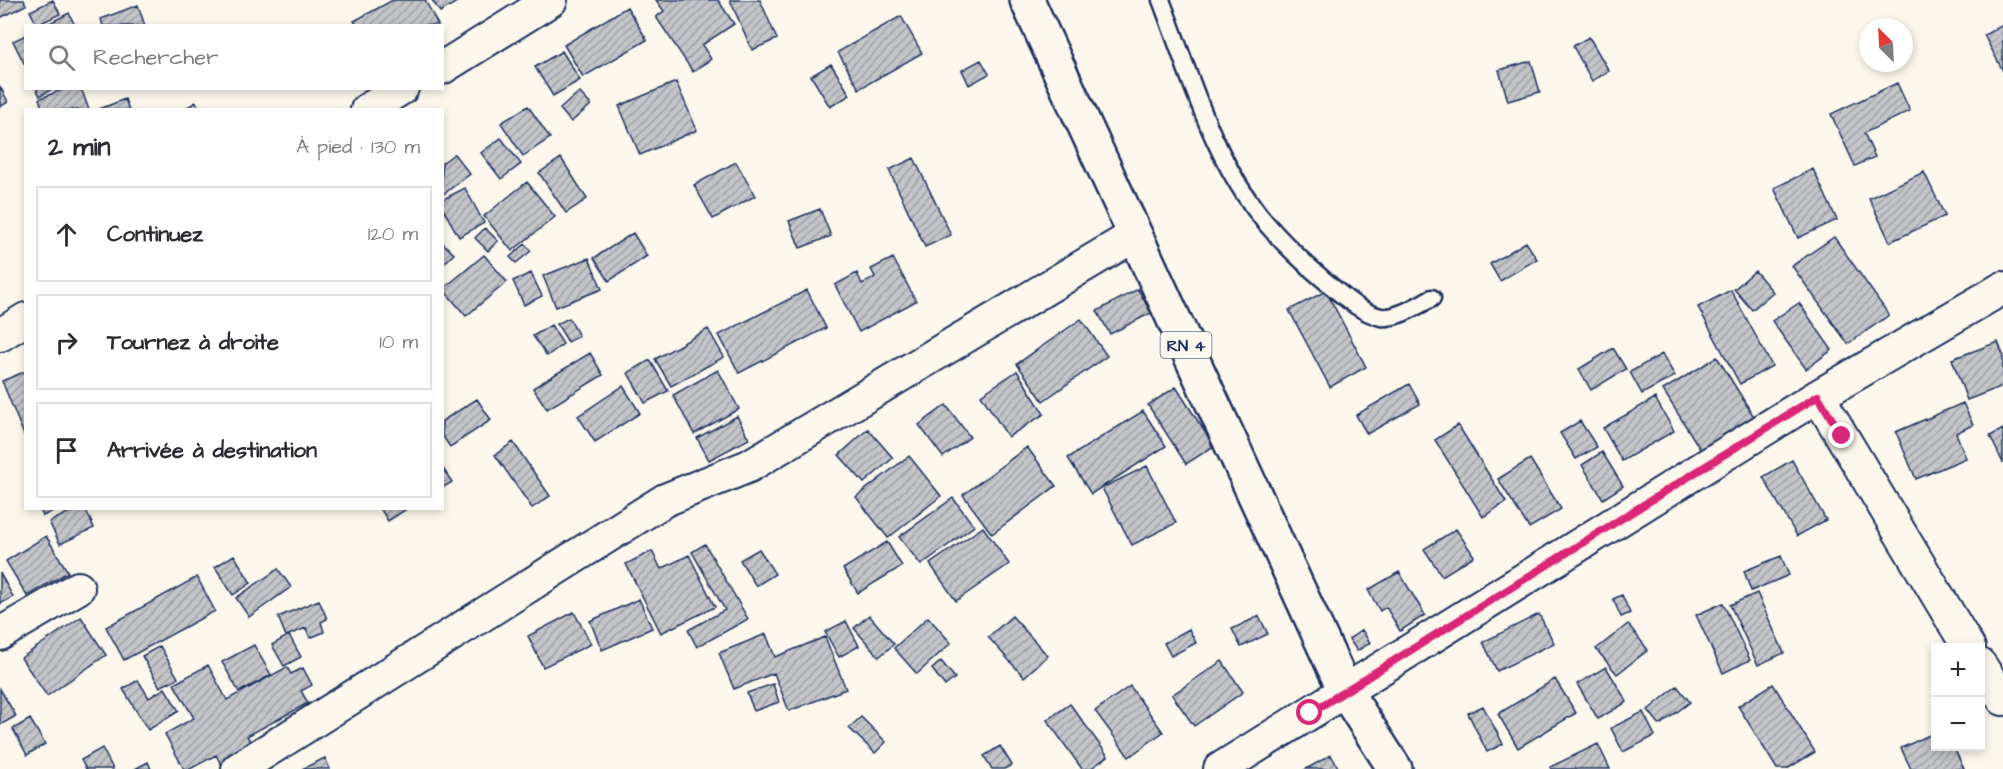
<!DOCTYPE html>
<html lang="fr">
<head>
<meta charset="utf-8">
<style>
  :root { --surface:#fff; --page:#f2f2f3; --text:#2b2b33; --muted:#7c7c81; --line:#e1e1e2 }
  body { margin:0; font-family:"Architects Daughter",sans-serif; background:var(--page); color:var(--text) }
  .controls { position:absolute; right:18px; bottom:18px; display:grid; overflow:hidden; border-radius:0px; box-shadow:0 3px 9px #0003 }
  .controls button { width:54px; height:54px; display:grid; place-items:center; padding:0; border:0; border-bottom:2px solid var(--line); background:var(--surface); color:var(--text); font:30px sans-serif }
  .compass { position:absolute; left:1859px; top:18px; width:54px; height:54px; border-radius:50%; background:var(--surface); box-shadow:0 3px 9px #0003; rotate:336deg }
  .stop { position:absolute; width:18px; height:18px; margin:-14px; border:4px solid #db2777; border-radius:50%; background:#fff }
  .stop.end { background:#db2777; border-color:#fff; box-shadow:0 2px 6px #0008 }
  .list { margin:0; padding:0; list-style:none }
  h2 { display:flex; justify-content:space-between; align-items:center; height:78px; margin:0; padding:0 24px; font-size:26px }
  h2 small { font-size:20px; font-weight:400; color:var(--muted) }
  .list li { display:grid; grid-template-columns:39px 1fr auto; gap:18px; align-items:center; box-sizing:border-box; height:96px; margin:0 12px 12px; padding:0 12px; border:2px solid var(--line); border-radius:0px }
  .list b { display:block; font-size:22px; white-space:nowrap }
  .list em { font-size:20px; font-style:normal; color:var(--muted) }
  .icon { flex:none; width:33px; height:33px; fill:none; stroke:currentColor; stroke-width:2; stroke-linecap:round; stroke-linejoin:round }
  .map { position:relative; flex:none; width:2003px; height:769px; overflow:hidden }
  .search { position:absolute; background:var(--surface); box-shadow:0 3px 9px #0003; left:24px; top:24px; width:420px; height:66px; display:flex; align-items:center; gap:15px; box-sizing:border-box; padding:0 21px; border-radius:0px; color:var(--muted); font-size:22px }
  .panel { position:absolute; background:var(--surface); box-shadow:0 3px 9px #0003; left:24px; top:108px; width:420px; height:402px; border-radius:0px }
  .map>svg:first-child { display:block }
  .building { fill:url(#building-hatch); stroke:#1b2f5e; stroke-width:1.5 }
  .lines { fill:none; stroke-linecap:round; stroke-linejoin:round }
  .service-casing { stroke:#1b2f5e; stroke-width:21 }
  .minor-casing { stroke:#1b2f5e; stroke-width:36 }
  .trunk-casing { stroke:#1b2f5e; stroke-width:38 }
  .service { stroke:#fbf7ec; stroke-width:16 }
  .minor { stroke:#fbf7ec; stroke-width:32 }
  .trunk { stroke:#fbf7ec; stroke-width:33 }
  .route { stroke:#db2777; stroke-width:8 }
  .labels { text-anchor:middle; stroke-width:5; stroke-linejoin:round; paint-order:stroke }
  .shield { fill:#fbf7ec; stroke:#5e6b89; stroke-width:1.5 }
  .shield-label { font-size:16px; font-weight:bold; fill:#1b2f5e }
</style>
</head>
<body>
<div class="map">
<svg width="2003" height="769" viewBox="0 0 2003 769">
  <defs>
    <pattern id="building-hatch" width="6" height="6" patternUnits="userSpaceOnUse" patternTransform="scale(1.5)"><rect width="6" height="6" fill="#c3c5c9"/><path d="M-1 1l2-2M0 6l6-6M5 7l2-2" fill="none" stroke="#9ea0a6"/></pattern>
  </defs>
  <rect width="100%" height="100%" fill="#fbf7ec"/>
  <filter id="ink" filterUnits="userSpaceOnUse"><feTurbulence type="fractalNoise" baseFrequency=".0167" numOctaves="2"/><feDisplacementMap in="SourceGraphic" scale="12" xChannelSelector="R" yChannelSelector="G"/><feConvolveMatrix kernelMatrix="1 2 1 2 8 2 1 2 1" color-interpolation-filters="sRGB"/></filter>
  <g filter="url(#ink)">
    <path class="building" d="M0 0H24L26 5 0 18Z
      M53 0 60 14 37 25 30 11Z
      M393 0H425L438 25 357 26 354 21Z
      M432 0H456L457 2 440 12Z
      M656 0H718L734 24 702 45 711 59 693 72 656 17 664 11Z
      M730 0H760L777 39 752 50Z
      M138 5 145 26H103L101 19Z
      M627 7 647 40 583 77 564 45Z
      M69 13 75 26H44Z
      M901 16 922 53 859 89 838 52Z
      M2003 25V71L1984 35Z
      M26 35V67L13 41Z
      M1589 37 1609 71 1592 81 1573 46Z
      M562 51 580 80 553 96 535 67Z
      M981 60 989 74 969 85 962 70Z
      M1531 61 1540 92 1508 101 1499 70Z
      M831 64 850 95 830 107 811 76Z
      M676 82 697 130 640 155 619 106Z
      M1897 83 1910 111 1864 133 1875 157 1855 166 1831 114Z
      M0 86 8 102 0 107Z
      M36 88H54L40 96Z
      M66 88H81L89 110H43L39 99Z
      M579 92 591 105 571 122 560 109Z
      M125 99 129 110H97Z
      M196 102 200 110H182Z
      M528 106 550 138 523 156 501 123Z
      M501 138 521 164 501 179 481 153Z
      M454 154 470 174 442 195V163Z
      M561 158 587 199 566 213 539 173Z
      M914 158 951 235 925 247 889 170Z
      M736 162 755 196 713 219 694 185Z
      M1813 169 1837 220 1798 238 1774 188Z
      M1924 172 1945 216 1890 242 1869 198Z
      M527 182 555 217 512 251 484 216Z
      M465 188 484 223 459 237 442 207V200Z
      M820 209 831 236 800 248 789 221Z
      M485 228 498 241 488 251 475 238Z
      M633 233 647 256 609 281 594 258Z
      M1834 237 1889 315 1848 344 1792 266Z
      M442 242 454 254 442 265Z
      M1526 242 1537 259 1500 281 1490 264Z
      M525 244 531 251 516 263 510 257Z
      M484 255 507 282 466 316 443 289Z
      M589 258 602 289 556 307 543 276Z
      M893 258 916 301 859 332 835 285 857 273 862 284 875 277 871 269Z
      M1755 271 1773 292 1752 310 1734 289Z
      M531 273 542 296 524 305 513 281Z
      M1138 289 1151 313 1110 334 1097 311Z
      M807 290 826 328 739 373 719 335Z
      M1731 290 1772 366 1740 384 1698 307Z
      M1326 291 1366 367 1330 387 1289 310Z
      M1799 303 1832 350 1806 369 1772 321Z
      M569 318 579 336 568 342 557 324Z
      M1081 319 1107 356 1043 401 1017 364Z
      M551 325 563 344 547 356 533 336Z
      M708 329 724 357 671 386 655 359Z
      M1998 342 2003 355V386L1967 400 1952 359Z
      M1613 348 1626 369 1591 390 1579 369Z
      M590 353 603 375 547 409 533 388Z
      M1662 354 1675 376 1642 394 1630 372Z
      M1717 357 1756 420 1702 452 1663 390Z
      M650 360 668 391 645 403 628 373Z
      M718 370 739 409 694 434 673 395Z
      M26 371V440L2 381Z
      M1017 371 1044 414 1008 437 981 395Z
      M1409 384 1420 404 1367 434 1356 415Z
      M623 386 640 413 595 442 578 416Z
      M1176 387 1214 446 1186 464 1148 405Z
      M1655 398 1674 431 1622 461 1603 428Z
      M477 399 491 420 450 447 442 435V421Z
      M1963 403 1973 425 1956 433 1966 458 1916 479 1896 432Z
      M946 405 970 437 943 457 919 425Z
      M1143 411 1166 446 1091 494 1068 458Z
      M737 416 749 439 709 460 697 438Z
      M1580 421 1597 447 1576 459 1560 433Z
      M1458 425 1506 502 1483 517 1435 440Z
      M868 429 893 458 864 483 839 455Z
      M2003 429V463L1990 436Z
      M513 442 550 496 532 508 495 455Z
      M1027 447 1056 486 992 534 963 495Z
      M1602 452 1623 486 1603 499 1582 465Z
      M909 456 941 496 888 538 856 497Z
      M1530 459 1561 509 1529 528 1498 479Z
      M1792 460 1826 520 1797 536 1763 477Z
      M1147 466 1176 523 1132 545 1102 488Z
      M442 467 452 482 442 488Z
      M953 498 974 526 921 565 899 537Z
      M39 508H59L43 516Z
      M78 508H85L94 528 60 544 49 522Z
      M380 508H408L388 521Z
      M983 527 1009 564 956 601 930 564Z
      M1456 529 1474 556 1442 576 1424 549Z
      M46 536 68 572 27 596 6 561Z
      M887 542 902 566 858 593 843 569Z
      M705 544 748 619 697 647 688 630 725 610 692 552Z
      M759 549 775 574 756 586 740 560Z
      M652 551 661 569 689 555 715 607 661 633 626 564Z
      M234 555 251 583 233 595 215 567Z
      M1781 556 1789 575 1751 591 1744 571Z
      M278 569 291 587 249 617 236 598Z
      M1399 572 1425 615 1400 631 1386 607 1380 611 1368 590Z
      M0 573 13 597 0 604Z
      M197 577 215 611 124 660 106 627Z
      M1757 593 1784 653 1758 665 1730 605Z
      M1622 595 1630 613 1621 617 1613 599Z
      M639 599 652 628 602 650 590 621Z
      M319 600 327 619 321 622 324 632 310 638 306 628 286 636 278 617Z
      M1723 603 1750 660 1723 673 1696 615Z
      M574 612 591 644 543 667 528 636Z
      M1539 614 1554 643 1497 671 1483 642Z
      M869 615 894 644 879 657 854 628Z
      M1012 616 1048 656 1024 677 988 637Z
      M1259 616 1268 634 1241 647 1232 629Z
      M81 617 106 655 47 696 21 658Z
      M928 617 951 643 917 674 894 648Z
      M846 621 859 646 839 657 825 632Z
      M1628 624 1648 650 1617 674 1596 649Z
      M1189 629 1196 643 1171 656 1164 643Z
      M1362 630 1370 643 1357 651 1349 639Z
      M766 634 775 657 825 637 846 689 789 711 774 673 734 689 719 653Z
      M289 635 301 657 284 666 272 645Z
      M254 645 271 675 239 692 222 662Z
      M160 646 178 678 160 687 142 656Z
      M941 661 955 678 945 686 932 669Z
      M1222 661 1243 692 1194 726 1172 695Z
      M208 665 227 700 287 667 291 674 303 668 312 685 301 691 308 703 247 736 256 750 223 768 216 755 190 769H184L165 734 194 718 174 684Z
      M1606 667 1627 702 1598 719 1577 684Z
      M1555 679 1576 713 1518 748 1498 714Z
      M138 680 149 698 165 688 179 711 148 730 123 689Z
      M773 684 779 702 754 711 747 693Z
      M1773 684 1815 752 1787 769H1777L1738 706Z
      M1130 686 1163 732 1129 757 1095 711Z
      M1677 686 1690 702 1660 725 1648 710Z
      M0 689 16 716 0 725Z
      M1070 704 1108 756 1090 769H1082L1047 720Z
      M1483 706 1503 744 1487 752 1468 713Z
      M1643 712 1655 736 1623 752 1611 728Z
      M861 717 886 742 875 753 849 728Z
      M30 719 45 744 27 755 13 729Z
      M1936 732V746H1953L1964 769H1911L1901 748Z
      M1598 744 1610 769H1551L1550 767Z
      M1000 746 1012 765 1004 769H992L984 756Z
      M102 748 113 769H86L81 760Z
      M1331 755 1339 769H1306Z
      M325 758 330 769H302Z
      M148 762 151 769H135Z"/>
    <g class="lines">
      <g class="service-casing">
        <path id="service" d="M1161 0C1190 75 1213 160 1265 222 1283 243 1304 263 1324 280 1341 294 1359 312 1381 317 1397 319 1418 305 1432 298"/>
      </g>
      <g class="minor-casing">
        <path id="minor" d="M442 68 551 0
          M367 110 402 88
          M0 335 26 319
          M1818 396 1969 648
          M0 634 78 588
          M1980 665 2003 699
          M238 769 665 500 749 466 1135 235
          M1220 769 1818 396 2003 288"/>
      </g>
      <g class="trunk-casing">
        <path id="trunk" d="M1027 0 1345 691 1395 769"/>
      </g>
      <use href="#service" class="service"/>
      <use href="#minor" class="minor"/>
      <use href="#trunk" class="trunk"/>
    </g>
  </g>
  <g class="lines" filter="url(#ink)">
    <path class="route" d="M1310 713 1818 396 1842 436"/>
  </g>
  <g class="labels">
    <rect class="shield" x="1160.5" y="332" width="51" height="26" rx="4.5"/>
    <g class="shield-label">
      <text x="1186" y="351">RN 4</text>
    </g>
  </g>
</svg>
<div class="controls">
<button>+</button>
<button>−</button>
</div>
<svg class="compass" viewBox="-18 -18 36 36"><path d="M0-13l5 13h-10z" fill="#e53935"/><path d="M0 13l5-13h-10z" fill="#7c7c81"/></svg>
<div class="stop" style="left:1310px;top:713px"></div>
<div class="stop end" style="left:1842px;top:436px"></div>
<div class="search"><svg class="icon" aria-label="search" viewBox="0 0 24 24"><circle cx="10" cy="10" r="6"/><path d="M15 15l6 6"/></svg>Rechercher</div>
<section class="panel">
<h2>2 min<small>À pied · 130 m</small></h2>
<ul class="list">
<li><svg class="icon" aria-label="ahead" viewBox="0 0 24 24"><path d="M12 20V5M6 11l6-6 6 6"/></svg><div><b>Continuez</b></div><em>120 m</em></li>
<li><svg class="icon" aria-label="right" viewBox="0 0 24 24"><path d="M7 20v-9h11M14 6l5 5-5 5"/></svg><div><b>Tournez à droite</b></div><em>10 m</em></li>
<li><svg class="icon" aria-label="arrive" viewBox="0 0 24 24"><path d="M6 21V4h12l-3 4 3 4H6"/></svg><div><b>Arrivée à destination</b></div></li>
</ul>
</section>
</div>
</body>
</html>
